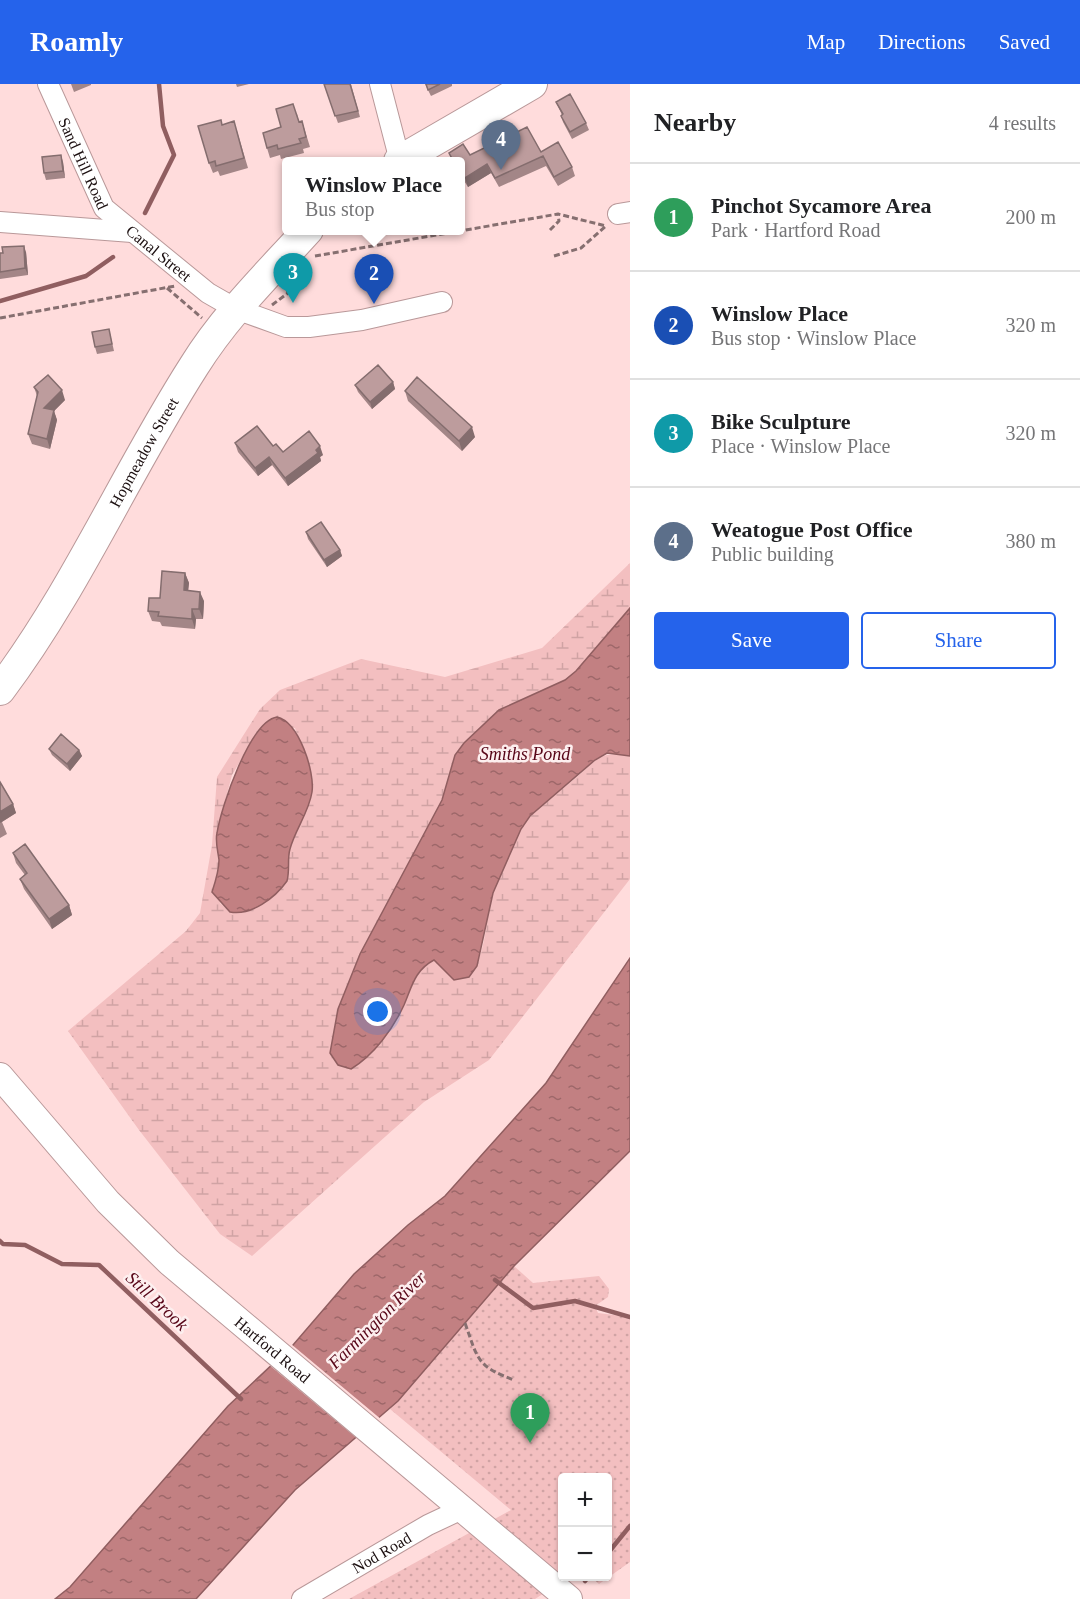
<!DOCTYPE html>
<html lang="en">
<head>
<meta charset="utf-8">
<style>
  :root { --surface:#fff; --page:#f2f2f2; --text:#202124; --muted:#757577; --line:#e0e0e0; --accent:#2563eb }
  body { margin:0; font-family:Georgia,serif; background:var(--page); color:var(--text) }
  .controls { position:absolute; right:18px; bottom:18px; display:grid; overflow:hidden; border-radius:6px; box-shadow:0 2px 4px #0004 }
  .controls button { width:54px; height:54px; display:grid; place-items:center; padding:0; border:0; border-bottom:2px solid var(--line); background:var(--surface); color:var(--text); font:30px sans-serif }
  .you { position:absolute; left:378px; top:928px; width:21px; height:21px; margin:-15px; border:4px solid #fff; border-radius:50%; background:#1a73e8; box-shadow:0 0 0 9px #1a73e833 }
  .badge { display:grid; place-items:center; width:39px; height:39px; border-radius:50%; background:var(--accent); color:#fff; font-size:20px; font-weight:700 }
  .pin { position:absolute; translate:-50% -50px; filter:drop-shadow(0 2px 3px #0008) }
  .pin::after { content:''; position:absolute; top:32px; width:21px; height:18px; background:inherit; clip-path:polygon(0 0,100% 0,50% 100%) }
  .popup { position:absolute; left:282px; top:73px; width:183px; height:78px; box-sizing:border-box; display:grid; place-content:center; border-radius:6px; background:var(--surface); filter:drop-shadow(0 2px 4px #0005); font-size:20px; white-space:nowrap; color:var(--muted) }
  .popup b { font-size:22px; color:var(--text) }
  .popup::after { content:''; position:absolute; left:50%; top:100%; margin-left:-12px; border:12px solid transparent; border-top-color:var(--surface) }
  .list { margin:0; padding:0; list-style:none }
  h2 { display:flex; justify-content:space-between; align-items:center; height:78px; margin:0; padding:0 24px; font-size:26px }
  h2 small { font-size:20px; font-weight:400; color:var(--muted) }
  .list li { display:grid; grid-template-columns:39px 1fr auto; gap:18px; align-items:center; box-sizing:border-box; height:108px; padding:0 24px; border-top:2px solid var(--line) }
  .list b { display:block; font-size:22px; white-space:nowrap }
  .list p { margin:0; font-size:20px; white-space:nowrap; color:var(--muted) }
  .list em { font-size:20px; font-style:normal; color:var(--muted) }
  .actions { display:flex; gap:12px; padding:18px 24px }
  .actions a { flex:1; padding:14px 0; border:2px solid var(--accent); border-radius:6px; text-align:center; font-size:21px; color:var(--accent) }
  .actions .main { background:var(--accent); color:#fff }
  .map { position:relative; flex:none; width:630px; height:1515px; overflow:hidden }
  header { display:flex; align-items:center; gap:36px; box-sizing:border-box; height:84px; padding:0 30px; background:var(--accent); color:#fff }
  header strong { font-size:28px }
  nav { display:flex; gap:33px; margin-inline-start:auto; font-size:21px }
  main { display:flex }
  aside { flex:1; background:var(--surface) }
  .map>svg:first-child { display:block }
  .green { fill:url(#green-dots) }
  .wetland { fill:url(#wetland-marsh); fill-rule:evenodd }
  .water { fill:url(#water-ripples); stroke:#905e60; stroke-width:1.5 }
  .pier { fill:#ffdcdc }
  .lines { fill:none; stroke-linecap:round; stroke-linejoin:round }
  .stream { stroke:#905e60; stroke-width:4.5 }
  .minor-casing { stroke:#b99899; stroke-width:22 }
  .major-casing { stroke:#b99899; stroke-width:28 }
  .highway-casing { stroke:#b99899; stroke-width:32 }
  .path { stroke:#866f70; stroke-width:3; stroke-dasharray:6 3; stroke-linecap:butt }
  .minor { stroke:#fff; stroke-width:20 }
  .major { stroke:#fff; stroke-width:26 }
  .highway { stroke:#fff; stroke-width:30 }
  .wall { fill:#a38687 }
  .shaded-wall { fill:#846d6e }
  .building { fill:#bd9c9d; stroke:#846d6e; stroke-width:1.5 }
  .labels { text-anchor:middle; stroke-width:5; stroke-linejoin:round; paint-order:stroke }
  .street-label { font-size:16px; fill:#1b0f10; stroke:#fdefef }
  .water-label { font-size:18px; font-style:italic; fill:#570517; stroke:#fdefef }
</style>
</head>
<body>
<header>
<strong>Roamly</strong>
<nav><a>Map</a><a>Directions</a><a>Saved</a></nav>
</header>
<main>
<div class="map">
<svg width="630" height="1515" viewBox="0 0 630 1515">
  <defs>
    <pattern id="green-dots" width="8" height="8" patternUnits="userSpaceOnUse" patternTransform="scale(1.5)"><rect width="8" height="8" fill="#f3bfc0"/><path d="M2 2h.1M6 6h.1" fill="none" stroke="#d0a3a4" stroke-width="1.8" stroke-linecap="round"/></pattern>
    <pattern id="wetland-marsh" width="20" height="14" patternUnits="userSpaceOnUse" patternTransform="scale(1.5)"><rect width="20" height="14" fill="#f3bfc0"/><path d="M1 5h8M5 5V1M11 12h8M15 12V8" fill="none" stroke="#d0a3a4"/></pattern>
    <pattern id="water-ripples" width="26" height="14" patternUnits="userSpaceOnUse" patternTransform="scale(1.5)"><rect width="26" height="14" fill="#c28082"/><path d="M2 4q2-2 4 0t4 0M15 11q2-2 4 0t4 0" fill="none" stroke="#9d6769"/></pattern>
  </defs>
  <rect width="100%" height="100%" fill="#ffdcdc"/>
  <path class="green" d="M514 1182 533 1199 599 1192 609 1205 608 1213 595 1222 598 1229 630 1233V1478L599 1500 591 1493 608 1492V1394H562V1492L569 1493 535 1515H349L511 1426 390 1325Z"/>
  <path class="wetland" d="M630 479V524L576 587 565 596 499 626 464 659 455 671 442 716 360 870 355 884 403 922C411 903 415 887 434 875L454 896 469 893C487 869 485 838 492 810 499 785 512 752 530 733 542 719 558 709 572 697 595 679 597 665 630 672V795L489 976 424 1018 252 1172 220 1150 139 1046 68 947 186 847 200 829 212 761 217 693 260 625 280 606 361 575 445 593 542 564ZM260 644H295L312 693 313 701 310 716 289 767 287 797 265 818 252 825 237 829 230 828 220 819 216 796 219 781 217 748 232 691Z"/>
  <path class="water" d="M630 524V672L607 669 595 676 530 732 521 745 493 809 477 882 469 893 454 896 434 876C415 886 412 902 404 921 393 945 374 971 351 985L338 981 330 969 338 925 360 870 442 716 455 671 464 659 499 626 565 596 576 587Z
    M277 633C299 638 315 688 312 708 309 728 295 746 290 765 287 775 290 786 287 797 275 814 251 832 230 828L212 808C215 799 219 787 219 776 218 767 215 758 217 749 221 723 250 637 277 633Z
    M630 874V1067L514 1182 398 1317 295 1406 196 1515H55L70 1503 228 1322 293 1261 354 1190 408 1141 445 1112 546 999Z"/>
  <path class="pier" d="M291 1260 382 1336 359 1356 268 1280Z"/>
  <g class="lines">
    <path class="stream" d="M145 129 174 71 163 42 159 0
      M0 217 86 192 113 173
      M0 1157 3 1160 25 1161 62 1180 99 1181 241 1315
      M495 1196 533 1224 575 1217 630 1233
      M608 1469 630 1442
      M585 1497 589 1492"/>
    <g class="minor-casing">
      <g id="minor">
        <path id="s1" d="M48 0 104 124 208 209 236 225 286 243H309L362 236 442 218"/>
        <path d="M380 0 400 77"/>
        <path d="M618 130 630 128"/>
        <path d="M0 138 132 148"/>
        <path id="s2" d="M302 1515 428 1441 462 1425"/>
      </g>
    </g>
    <g class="major-casing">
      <g id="major">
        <path id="s3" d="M0 992 108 1118 169 1178 569 1515"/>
      </g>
    </g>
    <g class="highway-casing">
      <g id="highway">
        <path d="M399 77 532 0"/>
        <path id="s4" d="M0 606C76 505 126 388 194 282 225 232 268 190 308 146"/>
      </g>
    </g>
    <path class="path" d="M550 146 559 137 558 131
      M315 172 558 130 606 142
      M554 172 581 164 606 142
      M167 204 202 234
      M272 221 288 209 286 200
      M0 234 175 202
      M465 1239C478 1275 476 1282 514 1296"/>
    <use href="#minor" class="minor"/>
    <use href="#major" class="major"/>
    <use href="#highway" class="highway"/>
  </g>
  <path class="wall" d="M71 0H91V1L74 8Z
    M236 0H249L237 3Z
    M324 0H351L360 33 338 39Z
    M425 0H452V2L431 12Z
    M556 18 586 39 589 46 572 55 563 38 561 32 562 31Z
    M297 30 299 38 302 37 310 63 303 65 304 69 281 75 280 71 270 74 267 64 281 43Z
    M223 41 237 47 248 84 220 92 218 87 213 89 209 79Z
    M541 68 572 83 575 92 558 102 546 82 499 103 491 89 468 103 461 92V78H452L449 69 470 71Z
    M63 78 65 94 46 96 44 89Z
    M26 168 28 191 0 195V169Z
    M109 245 114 267 97 270 95 263Z
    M393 298 395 305 372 325 358 308 355 301Z
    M34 303 65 316 54 327 57 336 50 365 32 360 28 350 37 312Z
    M405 307 475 353 462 367 408 317Z
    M235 359 273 362 283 368 323 371 320 373 321 377 288 402 272 381 258 392 238 368Z
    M306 448 340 466 342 472 327 483 308 455Z
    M185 489 189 499 188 507 204 517 203 535H196L195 545 162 542 160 538 152 537 148 527Z
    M49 665 79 666 82 672 70 687 52 671Z
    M0 698 13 720 16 729 2 738 7 750 0 754Z
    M13 769 69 821 72 831 52 845 24 805 20 795 25 791 16 779Z"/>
  <path class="shaded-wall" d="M61 71 63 78 65 94 63 87Z
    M487 80 491 89 468 103 465 94Z
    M24 162 26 168 28 191 25 184Z
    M393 298 395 305 372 325 370 318Z
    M62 306 65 316 54 327 57 336 50 365 47 355 44 324Z
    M472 343 475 353 462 367 459 357Z
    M320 362 323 371 320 373 321 377 288 402 285 394Z
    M269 373 272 381 258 392 255 384Z
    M340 466 342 472 327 483 324 476Z
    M185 489 189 499 187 516 184 506Z
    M200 508 204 517 203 535 199 525Z
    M192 525 196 535 195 545 192 535Z
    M79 666 82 672 70 687 67 680Z
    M13 720 16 729 0 739V728Z
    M69 821 72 831 52 845 49 835Z"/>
  <path class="building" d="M324 0H350L358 27 335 32Z
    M426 0H440L428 6Z
    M570 10 586 39 570 48 561 32 563 30 556 18Z
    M293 20 299 38 302 37 306 53 299 55 301 59 278 65 277 61 267 64 263 49 281 43 276 25Z
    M221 36 222 41 234 37 244 74 216 82 215 77 209 79 198 42Z
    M527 43 541 68 558 58 572 83 554 93 543 72 495 94 487 80 465 94 461 88V78H454L449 69 463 60 470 71Z
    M61 71 63 87 44 89 42 73Z
    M24 162 25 184 0 188V169H3L2 163Z
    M109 245 112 260 95 263 92 248Z
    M378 281 393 298 370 318 355 301Z
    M48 291 62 306 44 324 54 326 47 355 28 350 38 308 34 303Z
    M417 293 472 343 459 357 405 307Z
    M257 342 273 362 276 360 283 368 309 347 320 362 316 366 318 369 285 394 269 373 255 384 235 359Z
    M321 438 340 466 324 476 306 448Z
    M162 487 185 489 184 506 200 508 199 525H192V535L158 532 159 528 148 527 149 514H160Z
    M61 650 79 666 67 680 49 665Z
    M0 698 13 720 0 728Z
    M25 760 69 821 49 835 20 795 27 789 13 769Z"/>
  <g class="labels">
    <g class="street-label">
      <text dy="6" stroke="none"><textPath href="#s1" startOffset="87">Sand Hill Road</textPath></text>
      <text dy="6" stroke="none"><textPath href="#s1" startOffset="207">Canal Street</textPath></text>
      <text dy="6" stroke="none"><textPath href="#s4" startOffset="278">Hopmeadow Street</textPath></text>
      <text dy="6" stroke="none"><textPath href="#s3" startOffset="387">Hartford Road</textPath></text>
      <text dy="6" stroke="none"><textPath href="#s2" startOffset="92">Nod Road</textPath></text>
    </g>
    <g class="water-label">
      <text x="525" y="676">Smiths Pond</text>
      <text transform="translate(157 1217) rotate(43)" y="6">Still Brook</text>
      <text transform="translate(377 1236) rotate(-45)" y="6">Farmington River</text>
    </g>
  </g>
</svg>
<div class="controls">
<button>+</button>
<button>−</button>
</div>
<div class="you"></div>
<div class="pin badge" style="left:530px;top:1359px;background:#2e9e5b">1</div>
<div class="pin badge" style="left:374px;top:220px;background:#1a4fb4">2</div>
<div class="popup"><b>Winslow Place</b>Bus stop</div>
<div class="pin badge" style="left:293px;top:219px;background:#0f9aa8">3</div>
<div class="pin badge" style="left:501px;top:86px;background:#5c6f8a">4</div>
</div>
<aside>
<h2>Nearby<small>4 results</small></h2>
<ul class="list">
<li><span class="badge" style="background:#2e9e5b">1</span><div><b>Pinchot Sycamore Area</b><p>Park · Hartford Road</p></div><em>200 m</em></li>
<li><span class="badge" style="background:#1a4fb4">2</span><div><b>Winslow Place</b><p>Bus stop · Winslow Place</p></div><em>320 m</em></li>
<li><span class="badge" style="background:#0f9aa8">3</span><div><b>Bike Sculpture</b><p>Place · Winslow Place</p></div><em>320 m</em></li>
<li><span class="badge" style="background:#5c6f8a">4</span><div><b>Weatogue Post Office</b><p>Public building</p></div><em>380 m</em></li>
</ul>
<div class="actions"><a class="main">Save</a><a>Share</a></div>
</aside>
</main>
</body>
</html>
